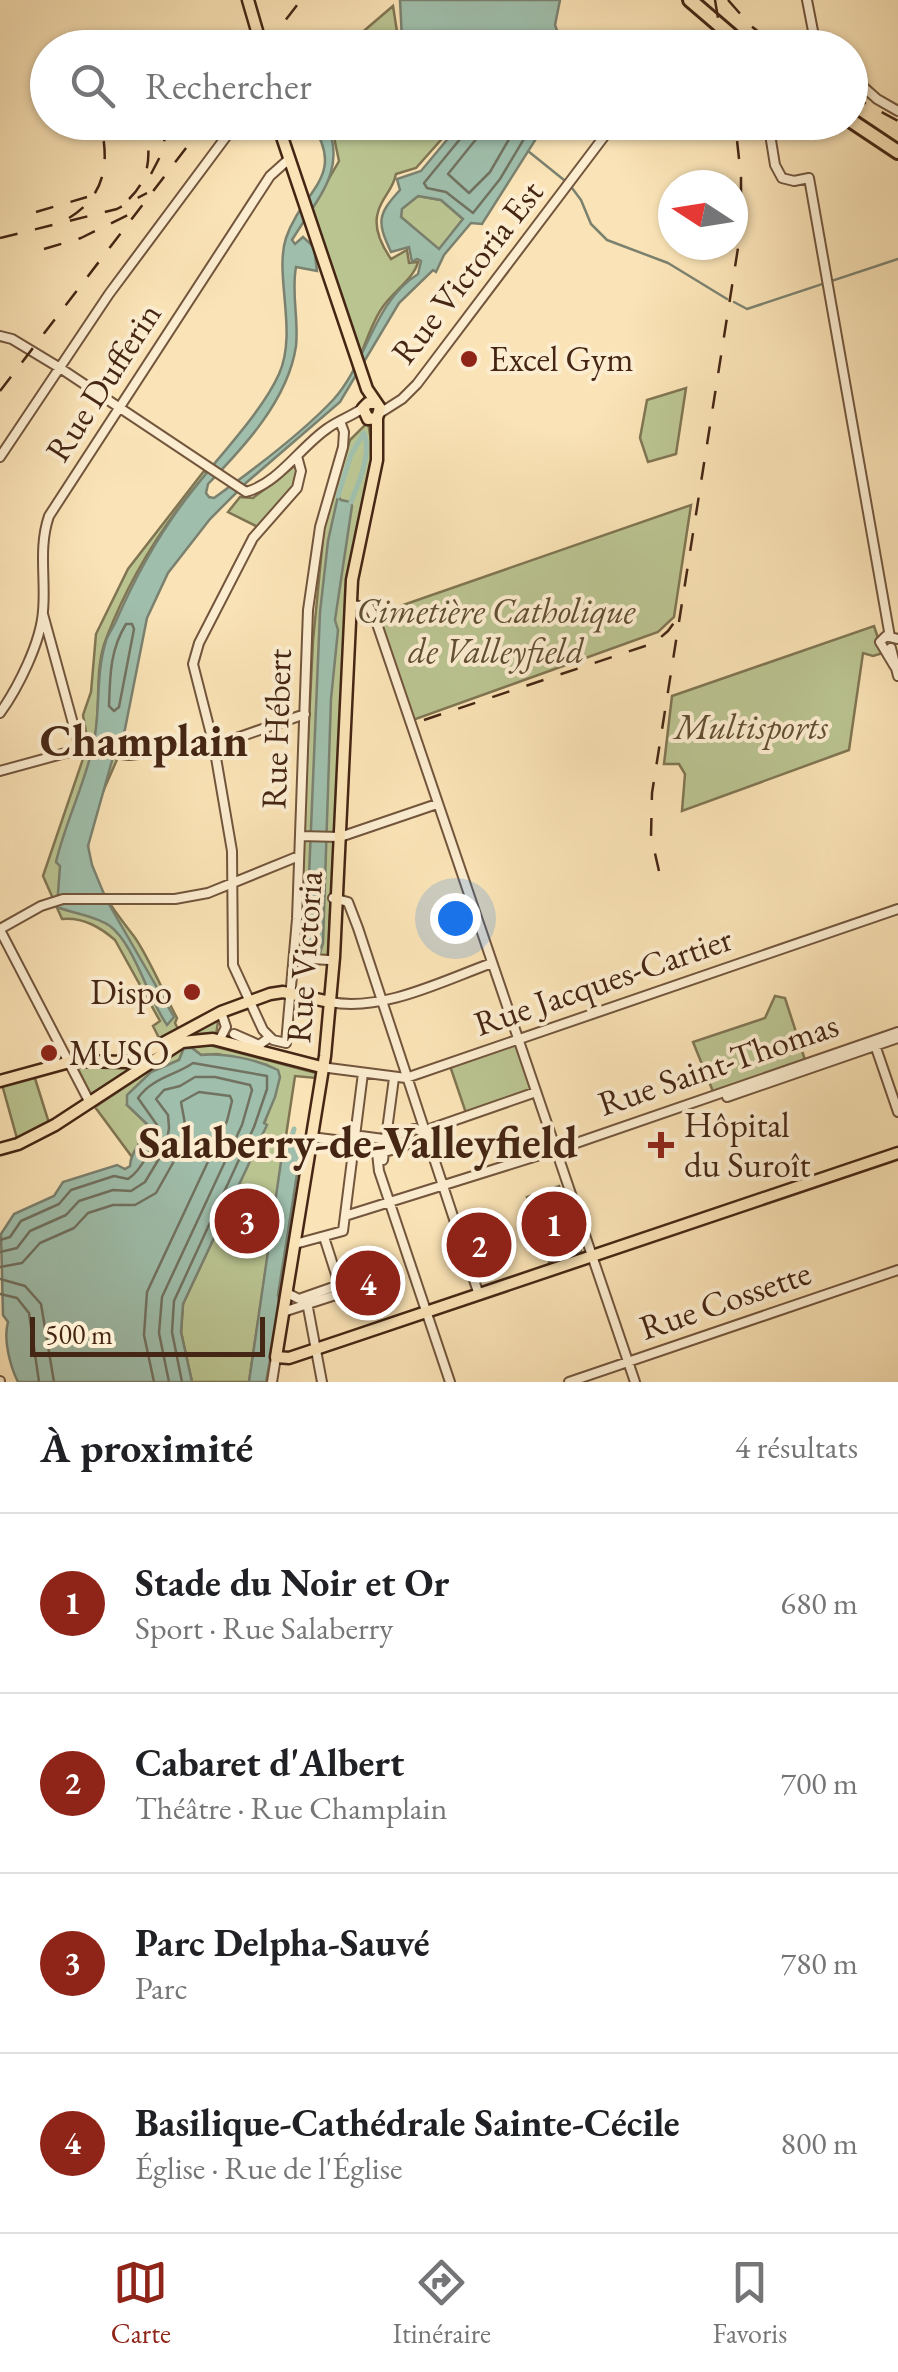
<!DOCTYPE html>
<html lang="fr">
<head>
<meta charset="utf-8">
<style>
  :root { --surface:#fff; --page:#f6f6f6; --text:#202124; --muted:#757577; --line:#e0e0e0; --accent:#8f2418 }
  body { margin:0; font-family:"EB Garamond",serif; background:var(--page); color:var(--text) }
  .compass { position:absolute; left:658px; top:170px; width:90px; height:90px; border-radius:50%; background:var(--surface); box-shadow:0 2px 8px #0004; rotate:282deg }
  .scale { position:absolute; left:30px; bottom:25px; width:235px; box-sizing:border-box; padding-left:10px; border:5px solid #452614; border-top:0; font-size:28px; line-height:35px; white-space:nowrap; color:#452614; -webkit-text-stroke:8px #fcedd0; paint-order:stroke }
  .you { position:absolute; left:455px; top:918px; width:35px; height:35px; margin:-25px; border:8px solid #fff; border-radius:50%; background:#1a73e8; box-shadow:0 0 0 15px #1a73e833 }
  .badge { display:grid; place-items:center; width:65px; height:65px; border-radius:50%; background:var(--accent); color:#fff; font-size:32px; font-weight:700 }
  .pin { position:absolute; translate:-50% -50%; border:5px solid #fff; box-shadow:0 2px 10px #0006 }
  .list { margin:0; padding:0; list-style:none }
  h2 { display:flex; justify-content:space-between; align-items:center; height:130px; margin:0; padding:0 40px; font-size:42px }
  h2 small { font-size:32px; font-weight:400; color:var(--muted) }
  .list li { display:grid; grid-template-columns:65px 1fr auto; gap:30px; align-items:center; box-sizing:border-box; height:180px; padding:0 40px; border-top:2px solid var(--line) }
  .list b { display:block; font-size:38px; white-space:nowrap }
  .list p { margin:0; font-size:32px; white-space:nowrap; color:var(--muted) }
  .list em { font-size:32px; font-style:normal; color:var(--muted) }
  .icon { flex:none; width:55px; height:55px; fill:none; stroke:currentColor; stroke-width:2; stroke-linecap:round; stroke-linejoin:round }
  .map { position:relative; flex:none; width:898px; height:1382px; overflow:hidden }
  .search { position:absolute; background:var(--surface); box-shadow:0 2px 8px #0004; left:30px; right:30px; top:30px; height:110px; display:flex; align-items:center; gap:25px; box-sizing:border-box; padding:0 35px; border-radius:55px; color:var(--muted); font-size:38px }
  .sheet { height:850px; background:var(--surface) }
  nav { display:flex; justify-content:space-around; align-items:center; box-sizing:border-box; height:140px; border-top:2px solid var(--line); background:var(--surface); font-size:28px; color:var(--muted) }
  nav a { display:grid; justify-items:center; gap:5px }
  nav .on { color:var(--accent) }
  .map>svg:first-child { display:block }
  .green { fill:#bac491; stroke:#807552; stroke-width:2.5 }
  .water { fill:#9fbeab; stroke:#7b816f; stroke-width:2.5; fill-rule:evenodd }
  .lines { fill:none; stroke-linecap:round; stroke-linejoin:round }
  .shore { stroke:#727260; stroke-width:2.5 }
  .stream { stroke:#7b816f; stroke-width:2.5 }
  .canal { stroke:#9fbeab; stroke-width:5 }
  .minor-casing { stroke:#72553c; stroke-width:12 }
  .major-casing { stroke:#452614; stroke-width:15 }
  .highway-casing { stroke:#452614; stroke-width:18 }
  .minor { stroke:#fcedd0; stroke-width:8 }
  .major { stroke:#fae3b6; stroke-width:10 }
  .highway { stroke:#fae3b6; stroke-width:12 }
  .rail { stroke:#452614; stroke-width:2.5; stroke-dasharray:18 18; stroke-linecap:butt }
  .poi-dot { fill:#8f2418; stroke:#fcedd0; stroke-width:4 }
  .labels { text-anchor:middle; stroke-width:8; stroke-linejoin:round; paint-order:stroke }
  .street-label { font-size:35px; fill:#452614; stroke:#fcedd0 }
  .poi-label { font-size:35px; fill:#452614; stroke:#fcedd0; text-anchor:start }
  .park-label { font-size:35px; font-style:italic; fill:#624e33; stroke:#fcedd0 }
  .district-label { font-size:45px; font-weight:bold; fill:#452614; stroke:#fcedd0 }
</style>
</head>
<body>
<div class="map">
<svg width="898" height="1382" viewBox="0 0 898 1382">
  <rect width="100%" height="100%" fill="#fae3b6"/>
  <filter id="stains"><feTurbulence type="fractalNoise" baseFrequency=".002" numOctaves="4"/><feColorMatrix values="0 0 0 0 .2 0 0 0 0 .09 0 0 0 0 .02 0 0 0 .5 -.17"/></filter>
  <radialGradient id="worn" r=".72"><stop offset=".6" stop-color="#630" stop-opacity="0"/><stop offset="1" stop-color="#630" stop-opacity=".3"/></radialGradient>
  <path class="green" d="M393 6 398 38 409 47H345Z
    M331 123H456L416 168 396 174C393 190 382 197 378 212 373 228 382 246 391 259L407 250 409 263 418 262C414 279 392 292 382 308 373 321 367 339 361 354L311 210 339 161Z
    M418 196 441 200 463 219 439 250 401 217V209Z
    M686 388 676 454 648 462 640 438 647 400Z
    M368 422 373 453 371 474 360 513 346 606 328 956H297L313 641 324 528 350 440Z
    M297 464 299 481 258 527 228 512 240 497 253 498Z
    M204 471 207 473C165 521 129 579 106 639 94 670 101 706 95 739L87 738 83 715 91 692 96 634 128 569Z
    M691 505 674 617 658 632 413 720 377 614Z
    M874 626 883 653 873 656 863 653 849 750 682 811 685 774 679 764H664L672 696Z
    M85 753 118 757C107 784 89 817 88 846 88 878 115 912 133 935 147 953 165 996 177 1018L175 1023 178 1029 160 1040 153 1026 160 1021 115 940C101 928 84 917 62 919L43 876Z
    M775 996 785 998 806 1063 714 1094 693 1042 765 1018Z
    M219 1014 216 1036 187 1037 95 1097 91 1095 76 1065 118 1064Z
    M519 1039 536 1092 467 1116 449 1063Z
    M209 1045 316 1073V1078L295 1076 249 1382H192L181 1332 183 1304 266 1125 264 1124 274 1097 267 1065 217 1054 201 1055 192 1048H184L179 1060 166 1066 127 1105 147 1124 145 1137 132 1157 95 1107 183 1048Z
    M33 1072 50 1126 18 1142 1 1081Z
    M559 1186 581 1251 549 1262 527 1197Z"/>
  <path class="water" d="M400 0H560L555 25 563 47H412L402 40Z
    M311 123H326C349 170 315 201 292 240L295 244 303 237 314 247 317 271 296 267C291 293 299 320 296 346 288 400 244 447 208 484L206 493 209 497 214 498C253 470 300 435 333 400 367 363 373 302 418 274L421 261 417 259 412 262 409 247 391 252C377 222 377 215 400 190L397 179 421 171 461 123H546L482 224 471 223 444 255 436 272 433 270 399 303 340 402 247 482 210 519 168 573 147 618 124 734 115 750 88 846 92 865 106 899 174 1017 167 1025C148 998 134 944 110 926 94 915 74 914 57 907L60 866 56 862C65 823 84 786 93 746 101 712 95 675 106 641 108 634 113 628 116 621 137 573 160 531 193 490 219 456 262 412 279 374 298 332 274 275 286 238 302 190 348 177 311 123ZM418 196 441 200 463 219 439 249 401 217 402 209Z
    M338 496 341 500 351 502 352 506 335 620 338 630 331 699 323 943 320 953 306 948 320 612 328 541Z
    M184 1048H192L201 1055C225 1053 256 1059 278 1070L280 1077 275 1097 264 1123 267 1125 183 1304 181 1332 192 1382H18C10 1366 3 1339 8 1322L3 1315 1 1234 14 1214 54 1196 63 1182 117 1165 125 1169 130 1166C130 1151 145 1140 147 1124L127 1105V1095L151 1072 179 1060Z
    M291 1139 299 1142 301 1149 278 1295 280 1307 266 1382H249L284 1141Z"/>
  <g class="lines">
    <path class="shore" d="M467 122 465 133 424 183 427 188 446 192 473 213 500 179 534 122
      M480 122 477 138 448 174 469 193 490 172 519 122
      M126 624H132L134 629 119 707 114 711 109 706C110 676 110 650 126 624Z
      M0 1240 10 1237 21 1221 59 1204 71 1190 114 1176 128 1179C143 1169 155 1143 157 1125L138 1098C152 1078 174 1076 193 1063L267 1076V1089L254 1127 174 1301 172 1332 182 1382
      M0 1252 17 1248 30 1231 66 1215 79 1201 113 1190 131 1191 145 1182 166 1147 169 1128 168 1115 156 1099 164 1090 180 1086 195 1077H215L250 1085 252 1090 242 1125 162 1297 159 1333 169 1382
      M0 1267 22 1263 40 1243 74 1228 88 1213 113 1205H135L156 1193 182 1147 185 1124 181 1102 199 1092 230 1096 232 1101 227 1121 147 1292 144 1335 154 1382
      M0 1279 25 1286 41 1304 54 1382
      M0 1294 17 1298 29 1313 39 1382"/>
    <path class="stream" d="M528 151 569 184 581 200 591 224 607 240 668 263 727 299
      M734 302 747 309 898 259"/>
    <path class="canal" d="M338 496 351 455 363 434
      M351 502C359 482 372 453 364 433
      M291 1139 294 1129"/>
    <g class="minor-casing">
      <path id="minor" d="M807 0 814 36 820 48
        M632 48 684 44 710 48
        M850 75 877 99 898 111
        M768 122 775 165 782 178 794 181 809 178 890 637
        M0 336 12 339 60 368 246 492C279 483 300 447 328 428 339 420 352 416 363 408
        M380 413 402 399 417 384 615 122
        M0 457 109 294 237 122
        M350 605 369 607 375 618 635 1382
        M43 614 80 749
        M891 648 898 676
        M895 667 880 642 886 636 898 639
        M0 713C18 688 41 642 43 611 46 579 38 548 49 516L270 176 289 159
        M0 771 80 749 129 755 214 746 305 714
        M300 836 340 837 437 804
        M333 898 348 902 358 928 479 1295
        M0 929 41 906 63 899H175L208 893 299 856
        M0 930 90 1103
        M294 958 329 960
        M330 1002C383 1012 442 981 492 963
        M234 1034 259 1045 270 1037
        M219 1041 226 1027 221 1012
        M286 1043 273 1040 263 1030 233 965 232 851 214 746 193 664 199 643 253 538 297 488 301 471 297 456
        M286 1043 297 919 308 610 320 527 343 447 344 432 340 421
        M875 1045 898 1112
        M321 1067 406 1078 898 909
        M727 1097 898 1038
        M311 1137 351 1142 361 1136 383 1139 414 1129 424 1131 536 1092
        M353 1146C372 1162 399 1147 420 1140L424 1131
        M377 1153 379 1171 450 1382
        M383 1160 394 1078
        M345 1216 556 1150 898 1032
        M295 1244 343 1231 363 1073
        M287 1293 299 1299 339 1285
        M306 1297 322 1382
        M283 1312 342 1293 324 1237
        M0 1381V1382
        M272 1382 276 1357
        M569 1382 898 1270"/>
    </g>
    <g class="major-casing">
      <path id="major" d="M248 0 262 48
        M277 122 367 389 380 408 377 418 368 419 363 408 368 403H375
        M377 418V460L352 580 334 957 325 1056 276 1357 289 1358 343 1340 898 1153
        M0 1081 73 1061 128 1062 221 1012 270 994 283 992 330 1002
        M0 1149 18 1144 55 1125 182 1042 213 1039 321 1067"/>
    </g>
    <g class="highway-casing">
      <path id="highway" d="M690 0 746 48
        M850 120 898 152"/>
    </g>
    <use href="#minor" class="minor"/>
    <use href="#major" class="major"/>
    <use href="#highway" class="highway"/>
    <path class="rail" d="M715 0 723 48
      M728 0 751 26 780 48
      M264 48 301 0
      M850 95 898 121
      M151 174 164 149 165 122
      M129 199C152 177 151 151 144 122
      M36 212 87 197
      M69 218C106 195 110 162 100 122
      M0 238 117 209 147 193
      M44 249 81 238 130 214
      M0 391 206 122
      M424 720 654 643 668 631 678 617
      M659 871 651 836 652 793 741 229V177L735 122"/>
  </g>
  <g class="poi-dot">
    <circle cx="469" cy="359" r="10"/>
    <circle cx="192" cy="992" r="10"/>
    <circle cx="49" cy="1053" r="10"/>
    <path d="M656 1130h10v10h10v10h-10v10h-10v-10h-10v-10h10z"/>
  </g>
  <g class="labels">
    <g class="street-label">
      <text transform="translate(467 272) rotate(-52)" y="12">Rue Victoria Est</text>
      <text transform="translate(103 382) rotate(-57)" y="12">Rue Dufferin</text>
      <text transform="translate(276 729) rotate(-88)" y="12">Rue Hébert</text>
      <text transform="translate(304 957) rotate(-86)" y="12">Rue Victoria</text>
      <text transform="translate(603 981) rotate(-19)" y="12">Rue Jacques-Cartier</text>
      <text transform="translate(718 1064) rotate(-19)" y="12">Rue Saint-Thomas</text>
      <text transform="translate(725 1300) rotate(-19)" y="12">Rue Cossette</text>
    </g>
    <g class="poi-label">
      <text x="489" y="371">Excel Gym</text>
      <text x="172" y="1004" text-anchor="end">Dispo</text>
      <text x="69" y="1065">MUSO</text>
      <text x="684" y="1137">Hôpital<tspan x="684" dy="40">du Suroît</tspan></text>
    </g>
    <g class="park-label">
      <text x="496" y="623">Cimetière Catholique<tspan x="496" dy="40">de Valleyfield</tspan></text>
      <text x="751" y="739">Multisports</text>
    </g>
    <g class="district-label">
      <text x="144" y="756">Champlain</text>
      <text x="358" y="1158">Salaberry-de-Valleyfield</text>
    </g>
  </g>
  <rect width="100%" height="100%" filter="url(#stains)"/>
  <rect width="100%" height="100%" fill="url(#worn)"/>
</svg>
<svg class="compass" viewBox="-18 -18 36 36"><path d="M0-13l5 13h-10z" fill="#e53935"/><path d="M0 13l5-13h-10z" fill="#757577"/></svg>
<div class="scale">500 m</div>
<div class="you"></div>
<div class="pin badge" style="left:554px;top:1224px">1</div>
<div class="pin badge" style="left:479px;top:1245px">2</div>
<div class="pin badge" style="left:247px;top:1221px">3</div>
<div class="pin badge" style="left:368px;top:1283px">4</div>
<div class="search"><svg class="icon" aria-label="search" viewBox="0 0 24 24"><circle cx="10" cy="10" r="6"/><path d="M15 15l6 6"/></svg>Rechercher</div>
</div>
<section class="sheet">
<h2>À proximité<small>4 résultats</small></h2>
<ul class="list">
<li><span class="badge">1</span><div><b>Stade du Noir et Or</b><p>Sport · Rue Salaberry</p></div><em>680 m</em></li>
<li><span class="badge">2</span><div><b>Cabaret d'Albert</b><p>Théâtre · Rue Champlain</p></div><em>700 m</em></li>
<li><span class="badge">3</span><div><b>Parc Delpha-Sauvé</b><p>Parc</p></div><em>780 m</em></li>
<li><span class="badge">4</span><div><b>Basilique-Cathédrale Sainte-Cécile</b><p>Église · Rue de l'Église</p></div><em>800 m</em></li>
</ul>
</section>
<nav>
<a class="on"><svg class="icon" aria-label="map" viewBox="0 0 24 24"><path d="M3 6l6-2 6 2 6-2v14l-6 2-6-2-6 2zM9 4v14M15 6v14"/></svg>Carte</a>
<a><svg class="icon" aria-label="directions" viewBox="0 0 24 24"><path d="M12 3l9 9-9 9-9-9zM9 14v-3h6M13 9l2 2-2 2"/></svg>Itinéraire</a>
<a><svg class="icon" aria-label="saved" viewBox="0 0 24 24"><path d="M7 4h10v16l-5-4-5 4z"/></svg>Favoris</a>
</nav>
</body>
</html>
